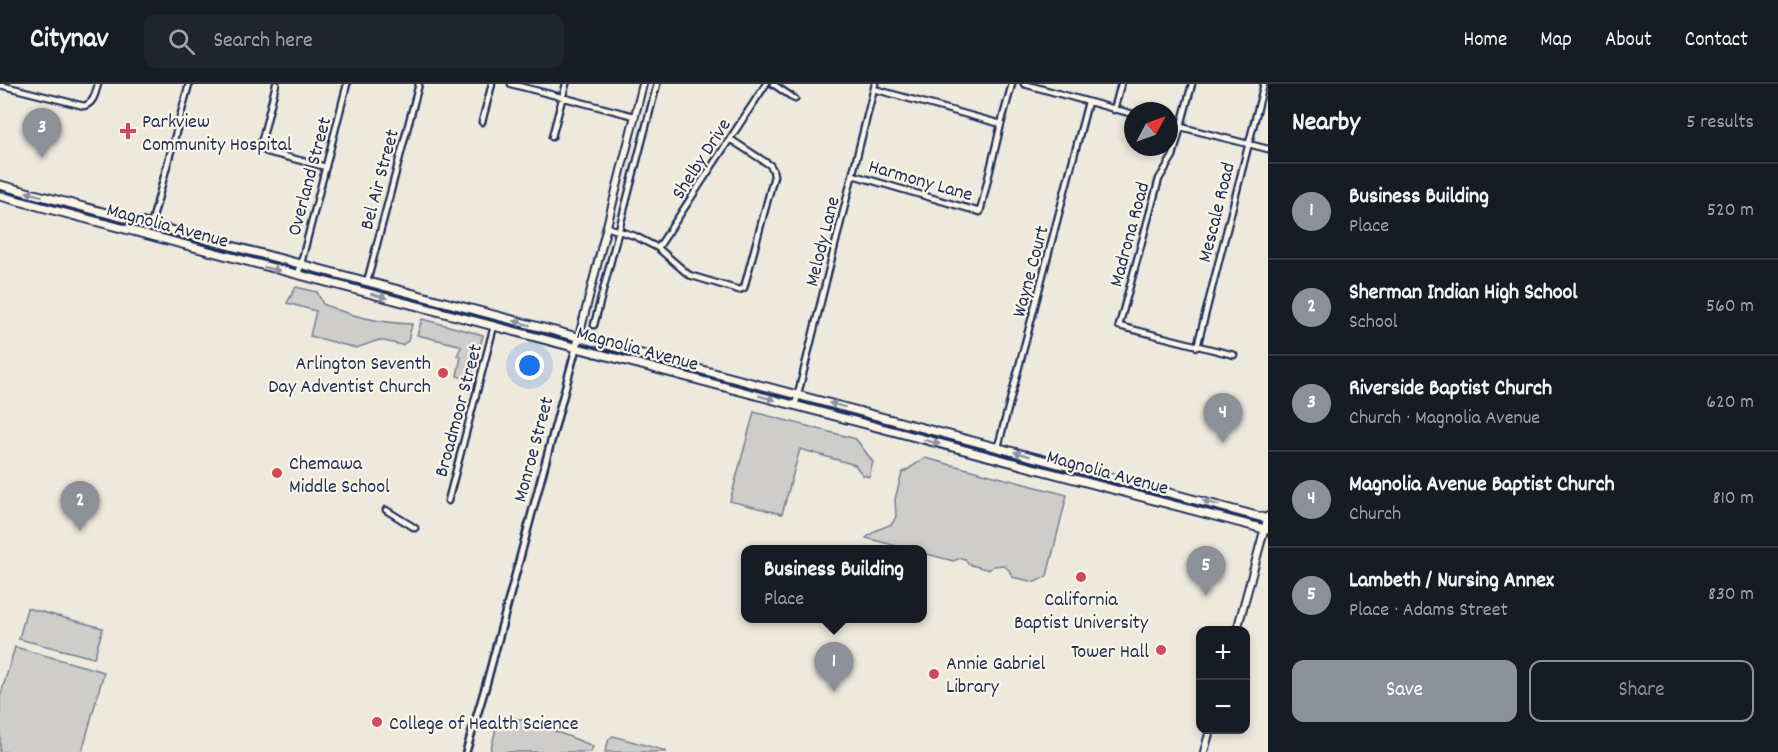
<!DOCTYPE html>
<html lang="en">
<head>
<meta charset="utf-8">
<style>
  :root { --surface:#171b24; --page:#20242c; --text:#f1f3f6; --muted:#9ea1a6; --line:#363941; --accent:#8c9099 }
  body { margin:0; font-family:Dekko,sans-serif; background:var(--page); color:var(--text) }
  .controls { position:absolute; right:18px; bottom:18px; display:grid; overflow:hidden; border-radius:12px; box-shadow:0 3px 9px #0003 }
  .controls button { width:54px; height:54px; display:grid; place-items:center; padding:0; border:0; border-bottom:2px solid var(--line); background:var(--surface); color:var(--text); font:30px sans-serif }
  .compass { position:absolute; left:1124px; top:18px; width:54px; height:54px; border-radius:50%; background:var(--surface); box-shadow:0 3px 9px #0003; rotate:49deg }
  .you { position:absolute; left:530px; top:282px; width:21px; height:21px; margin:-15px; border:4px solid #fff; border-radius:50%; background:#1a73e8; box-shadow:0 0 0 9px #1a73e833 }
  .badge { display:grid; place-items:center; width:39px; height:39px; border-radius:50%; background:var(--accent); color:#fff; font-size:20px; font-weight:700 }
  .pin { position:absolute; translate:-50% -50px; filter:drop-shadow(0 2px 3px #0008) }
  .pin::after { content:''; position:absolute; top:32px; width:21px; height:18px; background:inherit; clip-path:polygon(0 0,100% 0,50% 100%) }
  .popup { position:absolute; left:741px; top:461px; width:186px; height:78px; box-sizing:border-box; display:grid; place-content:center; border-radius:12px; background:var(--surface); filter:drop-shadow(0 2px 4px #0005); font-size:20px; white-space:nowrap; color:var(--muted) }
  .popup b { font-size:22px; color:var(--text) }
  .popup::after { content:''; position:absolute; left:50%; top:100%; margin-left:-12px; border:12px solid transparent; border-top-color:var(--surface) }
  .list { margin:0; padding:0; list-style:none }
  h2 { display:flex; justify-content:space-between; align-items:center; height:78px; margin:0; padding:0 24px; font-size:26px }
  h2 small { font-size:20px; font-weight:400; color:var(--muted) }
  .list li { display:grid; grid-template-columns:39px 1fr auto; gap:18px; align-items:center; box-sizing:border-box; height:96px; padding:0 24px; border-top:2px solid var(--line) }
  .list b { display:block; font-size:22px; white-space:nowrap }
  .list p { margin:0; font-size:20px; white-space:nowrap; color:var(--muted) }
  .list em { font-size:20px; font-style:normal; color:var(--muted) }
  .actions { display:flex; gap:12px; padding:18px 24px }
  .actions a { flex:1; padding:14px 0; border:2px solid var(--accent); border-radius:12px; text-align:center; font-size:21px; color:var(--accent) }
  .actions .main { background:var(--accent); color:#fff }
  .icon { flex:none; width:33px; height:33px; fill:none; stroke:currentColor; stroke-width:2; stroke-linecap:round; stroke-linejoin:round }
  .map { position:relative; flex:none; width:1268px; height:668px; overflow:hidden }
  header { display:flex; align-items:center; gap:36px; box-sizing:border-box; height:84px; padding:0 30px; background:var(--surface); border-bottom:2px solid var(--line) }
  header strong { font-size:28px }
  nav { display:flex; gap:33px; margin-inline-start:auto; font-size:21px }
  .search { width:420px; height:54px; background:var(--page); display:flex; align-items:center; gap:15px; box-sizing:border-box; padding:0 21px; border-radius:12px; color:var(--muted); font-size:22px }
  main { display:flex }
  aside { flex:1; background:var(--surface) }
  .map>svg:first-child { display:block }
  .green { fill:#cfcdca; stroke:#757e94; stroke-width:1.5 }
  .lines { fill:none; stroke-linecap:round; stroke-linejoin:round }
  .minor-casing { stroke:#1b2f5e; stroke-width:9 }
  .tertiary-casing { stroke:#1b2f5e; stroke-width:10 }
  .secondary-casing { stroke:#1b2f5e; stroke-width:10 }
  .primary-casing { stroke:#1b2f5e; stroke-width:11 }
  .minor { stroke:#fcf5e5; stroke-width:4.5 }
  .tertiary { stroke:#fcf5e5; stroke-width:5 }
  .secondary { stroke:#fcf5e5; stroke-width:6 }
  .primary { stroke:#fcf5e5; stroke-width:7 }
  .oneway { fill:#8c92a2 }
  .poi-dot { fill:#d1495b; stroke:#fcf5e5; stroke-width:2 }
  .labels { text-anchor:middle; stroke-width:4.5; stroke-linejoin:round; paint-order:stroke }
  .poi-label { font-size:20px; fill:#1b2f5e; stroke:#fcf5e5; text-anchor:start }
  .street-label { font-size:20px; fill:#1b2f5e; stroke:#fcf5e5 }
</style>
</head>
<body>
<header>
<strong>Citynav</strong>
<div class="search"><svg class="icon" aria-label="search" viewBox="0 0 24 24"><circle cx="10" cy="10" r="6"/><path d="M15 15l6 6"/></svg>Search here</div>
<nav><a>Home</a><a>Map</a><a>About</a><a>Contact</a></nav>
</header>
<main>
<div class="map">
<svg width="1268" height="668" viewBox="0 0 1268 668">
  <rect width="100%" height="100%" fill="#eee9dd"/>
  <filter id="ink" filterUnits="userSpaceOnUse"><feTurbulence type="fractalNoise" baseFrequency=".0167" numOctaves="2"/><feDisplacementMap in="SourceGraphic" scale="12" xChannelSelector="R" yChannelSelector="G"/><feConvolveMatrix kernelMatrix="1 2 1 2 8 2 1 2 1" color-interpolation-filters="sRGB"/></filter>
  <g filter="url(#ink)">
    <path class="green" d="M296 203 317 208 323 220C350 232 383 239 412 240L408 257 402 261 379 256 356 264 310 252 316 227 287 219Z
      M422 235 483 251 471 296 457 292 461 273 457 272 461 263 459 261 417 251Z
      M754 328 856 355 873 378 869 393 863 391 855 381 800 365 782 430 730 417Z
      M925 374 1067 411 1047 492 1035 498 1012 493 1009 486 1003 481 993 482 989 486 968 480 965 475 961 474 953 477 923 469 922 466 908 465 866 454 877 446 892 440 896 432 895 415 902 389Z
      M27 524 103 544 94 574 19 555Z
      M15 563 104 588 82 668H0V613Z
      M506 632 532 638 593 662 591 668H490L498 637Z
      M613 652 666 667V668H605L609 655Z"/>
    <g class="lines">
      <g class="minor-casing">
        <path id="minor" d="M276 0 261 60 262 65 267 68 326 83
          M511 0 634 32
          M773 0 795 15
          M1024 0 1133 30
          M1192 0 1173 72 1159 95 1119 242 1234 271
          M0 1 84 22C94 19 95 10 98 0
          M874 5 1001 40 1012 0
          M1114 26 1121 0
          M482 38 492 0
          M1169 40 1268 65
          M552 53 566 0
          M853 91 980 128 1001 40
          M151 141 189 0
          M606 143 635 152 658 164 689 191 739 206 744 204 774 92 773 86 770 81 730 55
          M658 164 766 0
          M298 191 347 0
          M367 198 419 0
          M594 241 657 0
          M1197 263 1264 0
          M795 322 875 0
          M998 363 1088 18
          M448 417 494 242
          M386 426 415 444"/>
      </g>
      <g class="tertiary-casing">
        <path id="tertiary" d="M466 668 486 601 576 264"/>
      </g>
      <g class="secondary-casing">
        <path id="secondary" d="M576 264 643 0
          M1237 546 1268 432
          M1204 668 1210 646"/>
      </g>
      <g class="primary-casing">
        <path id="primary" d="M0 101 1268 435
          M0 112 1268 446"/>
      </g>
      <use href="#minor" class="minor"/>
      <use href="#tertiary" class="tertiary"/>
      <use href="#secondary" class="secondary"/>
      <use href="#primary" class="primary"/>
    </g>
    <defs><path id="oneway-solid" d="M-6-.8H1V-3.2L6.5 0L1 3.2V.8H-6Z" transform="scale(1.5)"/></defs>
    <g class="oneway">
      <use href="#oneway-solid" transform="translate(34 110) rotate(-165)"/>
      <use href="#oneway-solid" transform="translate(272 185) rotate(14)"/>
      <use href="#oneway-solid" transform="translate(379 212) rotate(15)"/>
      <use href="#oneway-solid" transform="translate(522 239) rotate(-165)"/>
      <use href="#oneway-solid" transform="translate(767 314) rotate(15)"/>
      <use href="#oneway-solid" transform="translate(837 321) rotate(-165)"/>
      <use href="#oneway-solid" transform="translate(932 358) rotate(15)"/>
      <use href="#oneway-solid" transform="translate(1022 370) rotate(-165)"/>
      <use href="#oneway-solid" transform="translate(1211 419) rotate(-165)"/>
    </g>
  </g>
  <g class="poi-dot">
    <path d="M125 38h6v6h6v6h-6v6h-6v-6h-6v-6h6z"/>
    <circle cx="443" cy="289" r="6"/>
    <circle cx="277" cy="389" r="6"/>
    <circle cx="1081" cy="493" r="6"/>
    <circle cx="1161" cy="566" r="6"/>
    <circle cx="934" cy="590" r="6"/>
    <circle cx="377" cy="638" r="6"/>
  </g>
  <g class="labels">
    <g class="poi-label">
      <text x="142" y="43">Parkview<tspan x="142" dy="23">Community Hospital</tspan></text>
      <text x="431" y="285" text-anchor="end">Arlington Seventh<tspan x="431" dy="23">Day Adventist Church</tspan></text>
      <text x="289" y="385">Chemawa<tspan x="289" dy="23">Middle School</tspan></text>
      <text x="1081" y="521" text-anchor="middle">California<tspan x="1081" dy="23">Baptist University</tspan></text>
      <text x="1149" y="573" text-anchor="end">Tower Hall</text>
      <text x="946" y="585">Annie Gabriel<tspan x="946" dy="23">Library</tspan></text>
      <text x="389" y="645">College of Health Science</text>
    </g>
    <g class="street-label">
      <text transform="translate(700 74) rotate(-57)" y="7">Shelby Drive</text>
      <text transform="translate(308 92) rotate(-75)" y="7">Overland Street</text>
      <text transform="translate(378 95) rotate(-75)" y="7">Bel Air Street</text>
      <text transform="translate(921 95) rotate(16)" y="7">Harmony Lane</text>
      <text transform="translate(1215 128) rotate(-76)" y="7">Mescale Road</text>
      <text transform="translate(168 140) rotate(15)" y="7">Magnolia Avenue</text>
      <text transform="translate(1128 150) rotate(-75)" y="7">Madrona Road</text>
      <text transform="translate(821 157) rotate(-76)" y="7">Melody Lane</text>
      <text transform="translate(1029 187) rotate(-75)" y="7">Wayne Court</text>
      <text transform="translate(638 263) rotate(15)" y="7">Magnolia Avenue</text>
      <text transform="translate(457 326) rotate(-75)" y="7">Broadmoor Street</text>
      <text transform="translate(532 365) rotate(-75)" y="7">Monroe Street</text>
      <text transform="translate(1108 387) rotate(15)" y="7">Magnolia Avenue</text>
    </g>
  </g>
</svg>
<div class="controls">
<button>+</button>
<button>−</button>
</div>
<svg class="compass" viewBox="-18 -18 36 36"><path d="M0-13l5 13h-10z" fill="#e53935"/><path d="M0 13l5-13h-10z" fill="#9ea1a6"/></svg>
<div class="you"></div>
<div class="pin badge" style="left:834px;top:608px">1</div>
<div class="popup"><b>Business Building</b>Place</div>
<div class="pin badge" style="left:80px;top:447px">2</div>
<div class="pin badge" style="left:42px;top:74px">3</div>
<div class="pin badge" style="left:1223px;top:359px">4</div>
<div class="pin badge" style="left:1206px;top:512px">5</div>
</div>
<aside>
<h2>Nearby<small>5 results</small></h2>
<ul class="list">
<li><span class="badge">1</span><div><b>Business Building</b><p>Place</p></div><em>520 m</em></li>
<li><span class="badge">2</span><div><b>Sherman Indian High School</b><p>School</p></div><em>560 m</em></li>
<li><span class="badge">3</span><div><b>Riverside Baptist Church</b><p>Church · Magnolia Avenue</p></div><em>620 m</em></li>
<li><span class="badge">4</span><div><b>Magnolia Avenue Baptist Church</b><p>Church</p></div><em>810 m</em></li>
<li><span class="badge">5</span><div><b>Lambeth / Nursing Annex</b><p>Place · Adams Street</p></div><em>830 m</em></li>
</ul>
<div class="actions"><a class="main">Save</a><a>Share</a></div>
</aside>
</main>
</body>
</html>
